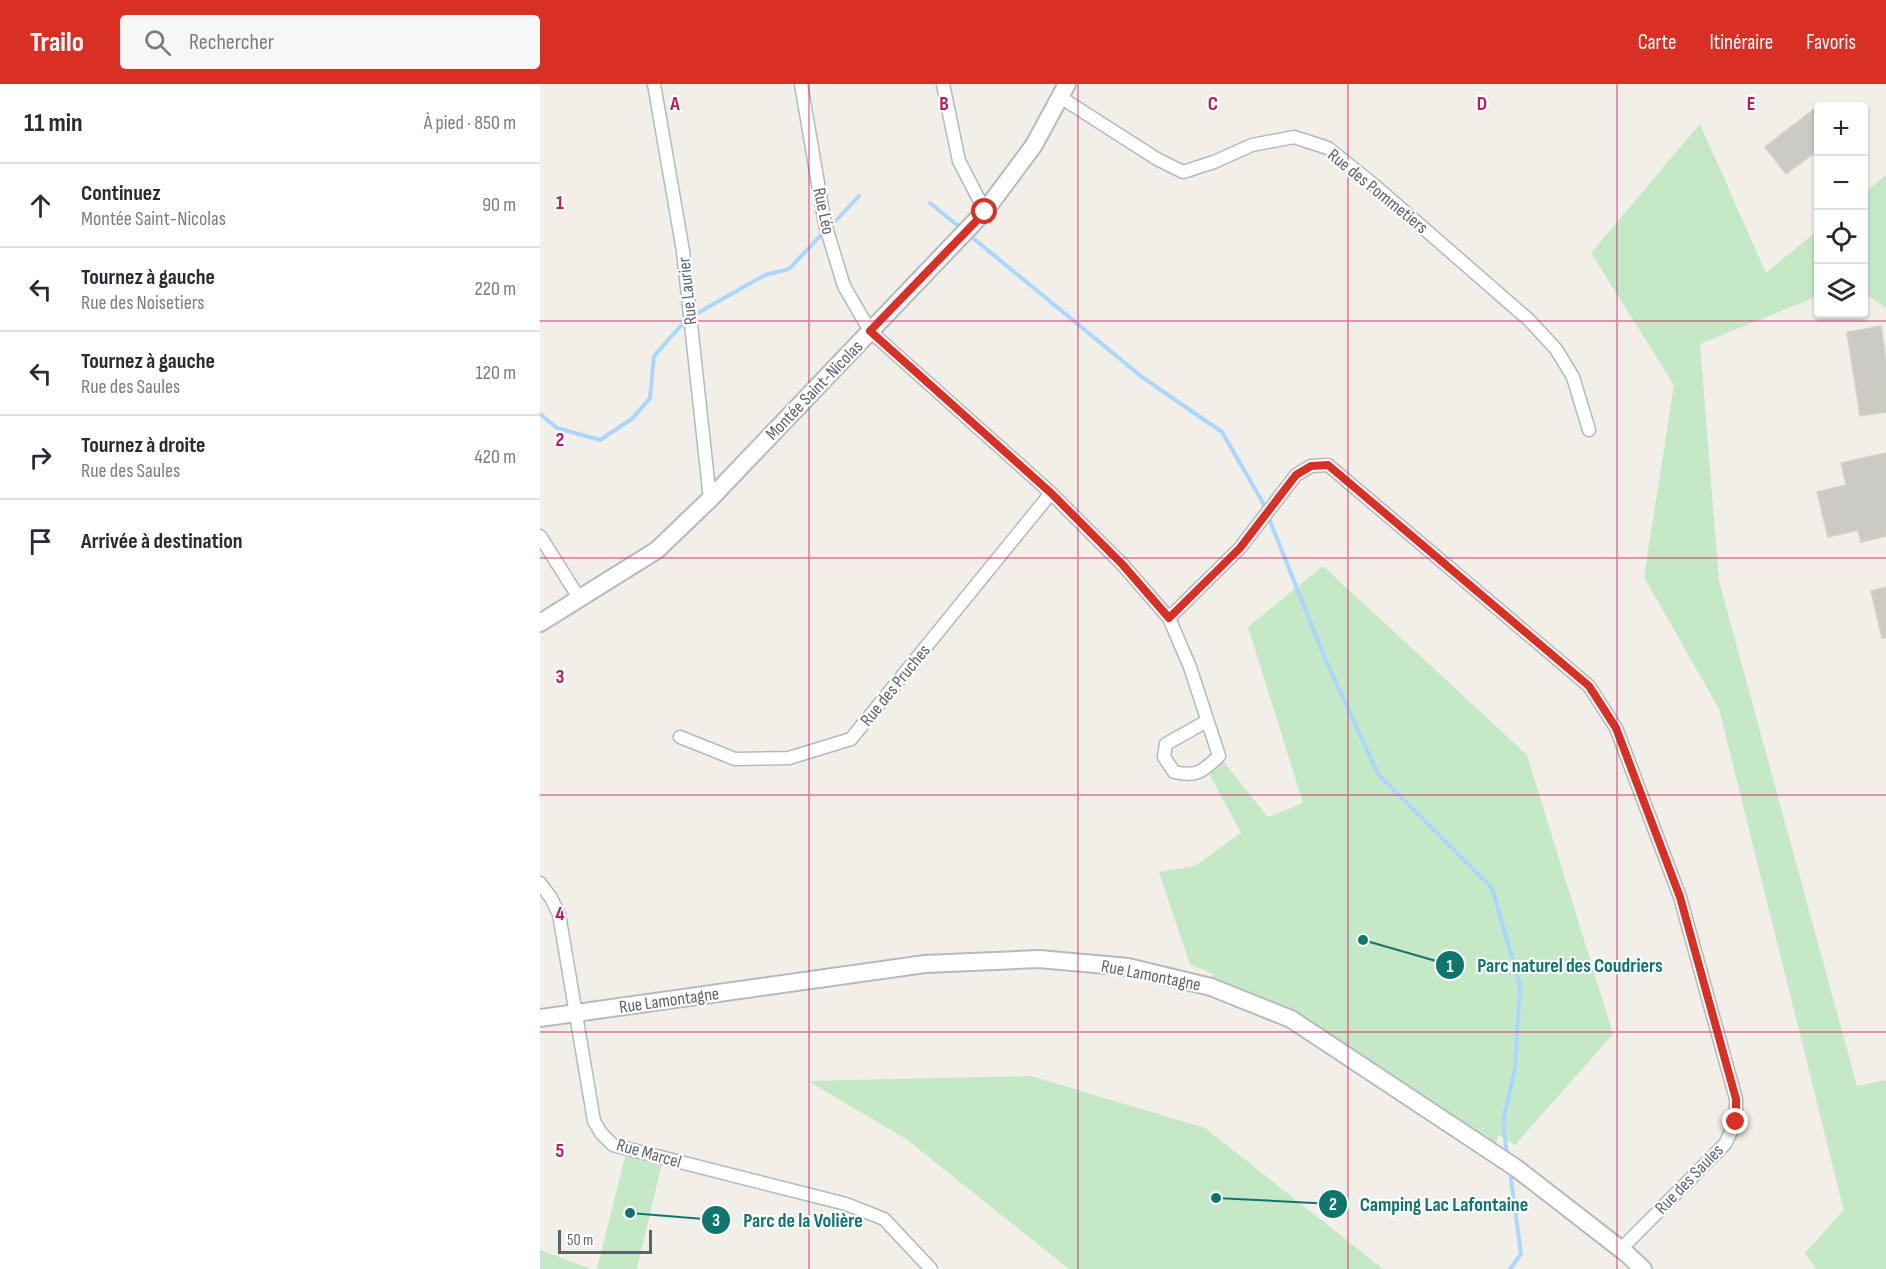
<!DOCTYPE html>
<html lang="fr">
<head>
<meta charset="utf-8">
<style>
  :root { --surface:#fff; --page:#f7f7f7; --text:#2b2b33; --muted:#7c7c81; --line:#e1e1e2; --accent:#d93025 }
  body { margin:0; font-family:"Sofia Sans Condensed",sans-serif; background:var(--page); color:var(--text) }
  .controls { position:absolute; right:18px; top:18px; display:grid; overflow:hidden; border-radius:6px; box-shadow:0 2px 4px #0004 }
  .controls button { width:54px; height:54px; display:grid; place-items:center; padding:0; border:0; border-bottom:2px solid var(--line); background:var(--surface); color:var(--text); font:30px sans-serif }
  .scale { position:absolute; left:18px; bottom:15px; width:94px; box-sizing:border-box; padding-left:6px; border:3px solid #5f6368; border-top:0; font-size:16px; line-height:21px; white-space:nowrap; color:#5f6368; -webkit-text-stroke:4px #fff; paint-order:stroke }
  .stop { position:absolute; width:18px; height:18px; margin:-14px; border:4px solid #d93025; border-radius:50%; background:#fff }
  .stop.end { background:#d93025; border-color:#fff; box-shadow:0 2px 6px #0008 }
  .list { margin:0; padding:0; list-style:none }
  h2 { display:flex; justify-content:space-between; align-items:center; height:78px; margin:0; padding:0 24px; font-size:26px }
  h2 small { font-size:20px; font-weight:400; color:var(--muted) }
  .list li { display:grid; grid-template-columns:39px 1fr auto; gap:18px; align-items:center; box-sizing:border-box; height:84px; padding:0 24px; border-top:2px solid var(--line) }
  .list b { display:block; font-size:22px; white-space:nowrap }
  .list p { margin:0; font-size:20px; white-space:nowrap; color:var(--muted) }
  .list em { font-size:20px; font-style:normal; color:var(--muted) }
  .icon { flex:none; width:33px; height:33px; fill:none; stroke:currentColor; stroke-width:2; stroke-linecap:round; stroke-linejoin:round }
  .map { position:relative; flex:none; width:1346px; height:1185px; overflow:hidden }
  header { display:flex; align-items:center; gap:36px; box-sizing:border-box; height:84px; padding:0 30px; background:var(--accent); color:#fff }
  header strong { font-size:28px }
  nav { display:flex; gap:33px; margin-inline-start:auto; font-size:21px }
  .search { width:420px; height:54px; background:var(--page); display:flex; align-items:center; gap:15px; box-sizing:border-box; padding:0 21px; border-radius:6px; color:var(--muted); font-size:22px }
  main { display:flex }
  aside { flex:1; background:var(--surface) }
  .map>svg:first-child { display:block }
  .green { fill:#c5e8c6 }
  .lines { fill:none; stroke-linecap:round; stroke-linejoin:round }
  .stream { stroke:#aad7ff; stroke-width:4 }
  .building { fill:#cccac5; stroke:#d6d1c6; stroke-width:1.5 }
  .street-casing { stroke:#b5b8bc; stroke-width:15 }
  .secondary-casing { stroke:#b6babf; stroke-width:20 }
  .street { stroke:#fff; stroke-width:12 }
  .secondary { stroke:#fff; stroke-width:16 }
  .route { stroke:#d93025; stroke-width:8 }
  .grid { fill:none; stroke:#c2185b; stroke-width:1.5; stroke-opacity:0.55 }
  .labels { text-anchor:middle; stroke-width:4.5; stroke-linejoin:round; paint-order:stroke }
  .street-label { font-size:18px; fill:#5f6368; stroke:#fff }
  .grid-label { font-size:20px; text-anchor:middle; font-weight:bold; fill:#c2185b; stroke:#fff; stroke-width:4.5; stroke-linejoin:round; paint-order:stroke }
  .leader { fill:none; stroke:#0f766e; stroke-width:2 }
  .callout-dot { fill:#0f766e; stroke:#fff; stroke-width:2 }
  .mark-label { font-size:18px; text-anchor:middle; font-weight:bold; fill:#fff }
  .callout-label { font-size:20px; text-anchor:middle; font-weight:bold; fill:#0f766e; stroke:#fff; stroke-width:4.5; stroke-linejoin:round; paint-order:stroke }
</style>
</head>
<body>
<header>
<strong>Trailo</strong>
<div class="search"><svg class="icon" aria-label="search" viewBox="0 0 24 24"><circle cx="10" cy="10" r="6"/><path d="M15 15l6 6"/></svg>Rechercher</div>
<nav><a>Carte</a><a>Itinéraire</a><a>Favoris</a></nav>
</header>
<main>
<aside>
<h2>11 min<small>À pied · 850 m</small></h2>
<ul class="list">
<li><svg class="icon" aria-label="ahead" viewBox="0 0 24 24"><path d="M12 20V5M6 11l6-6 6 6"/></svg><div><b>Continuez</b><p>Montée Saint-Nicolas</p></div><em>90 m</em></li>
<li><svg class="icon" aria-label="left" viewBox="0 0 24 24"><path d="M17 20v-9H6M10 6l-5 5 5 5"/></svg><div><b>Tournez à gauche</b><p>Rue des Noisetiers</p></div><em>220 m</em></li>
<li><svg class="icon" aria-label="left" viewBox="0 0 24 24"><path d="M17 20v-9H6M10 6l-5 5 5 5"/></svg><div><b>Tournez à gauche</b><p>Rue des Saules</p></div><em>120 m</em></li>
<li><svg class="icon" aria-label="right" viewBox="0 0 24 24"><path d="M7 20v-9h11M14 6l5 5-5 5"/></svg><div><b>Tournez à droite</b><p>Rue des Saules</p></div><em>420 m</em></li>
<li><svg class="icon" aria-label="arrive" viewBox="0 0 24 24"><path d="M6 21V4h12l-3 4 3 4H6"/></svg><div><b>Arrivée à destination</b></div></li>
</ul>
</aside>
<div class="map">
<svg width="1346" height="1185" viewBox="0 0 1346 1185">
  <rect width="100%" height="100%" fill="#f1efe8"/>
  <path class="green" d="M1160 40 1226 189 1278 146V212L1160 260 1179 497 1317 1002 1346 996V1185H1276L1265 1169 1304 1126 1302 1119 1179 625 1104 493 1134 301 1051 169Z
    M1346 91V224L1324 209V110Z
    M783 482 987 671 1073 950 975 1061 959 1051 952 1068 751 935 671 903 673 890 650 880 619 788 655 782 701 749 666 684 679 672 728 733 763 719 708 543Z
    M491 992 665 1044 843 1185H529L366 1055 268 997Z
    M87 1065 123 1074 97 1185H57Z
    M0 1166 51 1185H0Z"/>
  <g class="lines">
    <path class="stream" d="M390 119 422 145
      M290 143 319 112
      M428 150 602 293 682 348 722 417 784 572 838 690 952 804 980 901 975 984 963 1038 967 1071
      M154 231 225 191 249 185 284 148
      M0 330 17 344 60 356 93 334 110 314 114 272 147 235
      M970 1087 981 1170 970 1185"/>
  </g>
  <path class="building" d="M1278 22V66L1246 90 1225 63Z
    M1341 242 1346 276V328L1320 332 1307 248Z
    M1346 369V452L1321 458 1318 446 1288 453 1277 408 1306 401 1301 379Z
    M1346 503V554H1342L1331 507Z"/>
  <g class="lines">
    <g class="street-casing">
      <path id="street" d="M114 0 143 167 170 415
        M261 0 285 140 304 202 330 247 511 409 582 480 629 534 650 583 679 672C662 688 657 693 634 688L624 673 626 660 667 637
        M403 0 419 77 445 127
        M520 13 617 75 643 88 674 78 712 61 754 53 788 64 834 101 989 236 1016 265 1033 293 1049 346
        M0 452 39 514
        M629 534 700 464 756 391 771 382 788 381 1049 602 1076 644 1140 813 1196 1015V1038L1185 1060 1081 1165
        M140 653 195 675 249 674 311 655 511 409
        M0 799 11 814 19 830 54 1037 61 1049 73 1061 306 1120 344 1135 391 1185"/>
    </g>
    <g class="secondary-casing">
      <path id="secondary" d="M0 539 117 466 170 415 445 127 494 61 527 0
        M0 934 385 880 499 875 588 883 671 903 751 935 976 1084 1087 1170 1103 1185"/>
    </g>
    <use href="#street" class="street"/>
    <use href="#secondary" class="secondary"/>
  </g>
  <g class="lines">
    <path class="route" d="M445 128 330 247 511 409 582 480 629 534 700 464 756 391 771 382 788 381 1049 602 1076 644 1140 813 1196 1015V1038"/>
  </g>
  <path class="grid" d="M269 0V1185M538 0V1185M808 0V1185M1077 0V1185M0 237H1346M0 474H1346M0 711H1346M0 948H1346"/>
  <g class="labels">
    <g class="street-label">
      <text transform="translate(838 107) rotate(39)" y="6">Rue des Pommetiers</text>
      <text transform="translate(284 127) rotate(78)" y="6">Rue Léo</text>
      <text transform="translate(147 207) rotate(-96)" y="6">Rue Laurier</text>
      <text transform="translate(274 306) rotate(-46)" y="6">Montée Saint-Nicolas</text>
      <text transform="translate(355 601) rotate(-51)" y="6">Rue des Pruches</text>
      <text transform="translate(611 891) rotate(11)" y="6">Rue Lamontagne</text>
      <text transform="translate(129 916) rotate(-8)" y="6">Rue Lamontagne</text>
      <text transform="translate(109 1069) rotate(16)" y="6">Rue Marcel</text>
      <text transform="translate(1149 1095) rotate(-46)" y="6">Rue des Saules</text>
    </g>
  </g>
  <g class="grid-label">
    <text x="135" y="26">A</text>
    <text x="404" y="26">B</text>
    <text x="673" y="26">C</text>
    <text x="942" y="26">D</text>
    <text x="1211" y="26">E</text>
    <text x="20" y="125">1</text>
    <text x="20" y="362">2</text>
    <text x="20" y="599">3</text>
    <text x="20" y="836">4</text>
    <text x="20" y="1073">5</text>
  </g>
  <path class="leader" d="M823 856L910 881M676 1114L793 1120M90 1129L176 1136"/>
  <g class="callout-dot">
    <circle cx="823" cy="856" r="6"/>
    <circle cx="676" cy="1114" r="6"/>
    <circle cx="90" cy="1129" r="6"/>
    <circle cx="910" cy="881" r="15"/>
    <circle cx="793" cy="1120" r="15"/>
    <circle cx="176" cy="1136" r="15"/>
  </g>
  <g class="mark-label">
    <text x="910" y="888">1</text>
    <text x="793" y="1126">2</text>
    <text x="176" y="1142">3</text>
  </g>
  <g class="callout-label">
    <text x="1030" y="888">Parc naturel des Coudriers</text>
    <text x="904" y="1127">Camping Lac Lafontaine</text>
    <text x="263" y="1143">Parc de la Volière</text>
  </g>
</svg>
<div class="controls">
<button>+</button>
<button>−</button>
<button><svg class="icon" aria-label="locate" viewBox="0 0 24 24"><circle cx="12" cy="12" r="6"/><path d="M12 2v4M12 18v4M2 12h4M18 12h4"/></svg></button>
<button><svg class="icon" aria-label="layers" viewBox="0 0 24 24"><path d="M12 4l9 5-9 5-9-5zM3 14l9 5 9-5"/></svg></button>
</div>
<div class="scale">50 m</div>
<div class="stop" style="left:445px;top:128px"></div>
<div class="stop end" style="left:1196px;top:1038px"></div>
</div>
</main>
</body>
</html>
